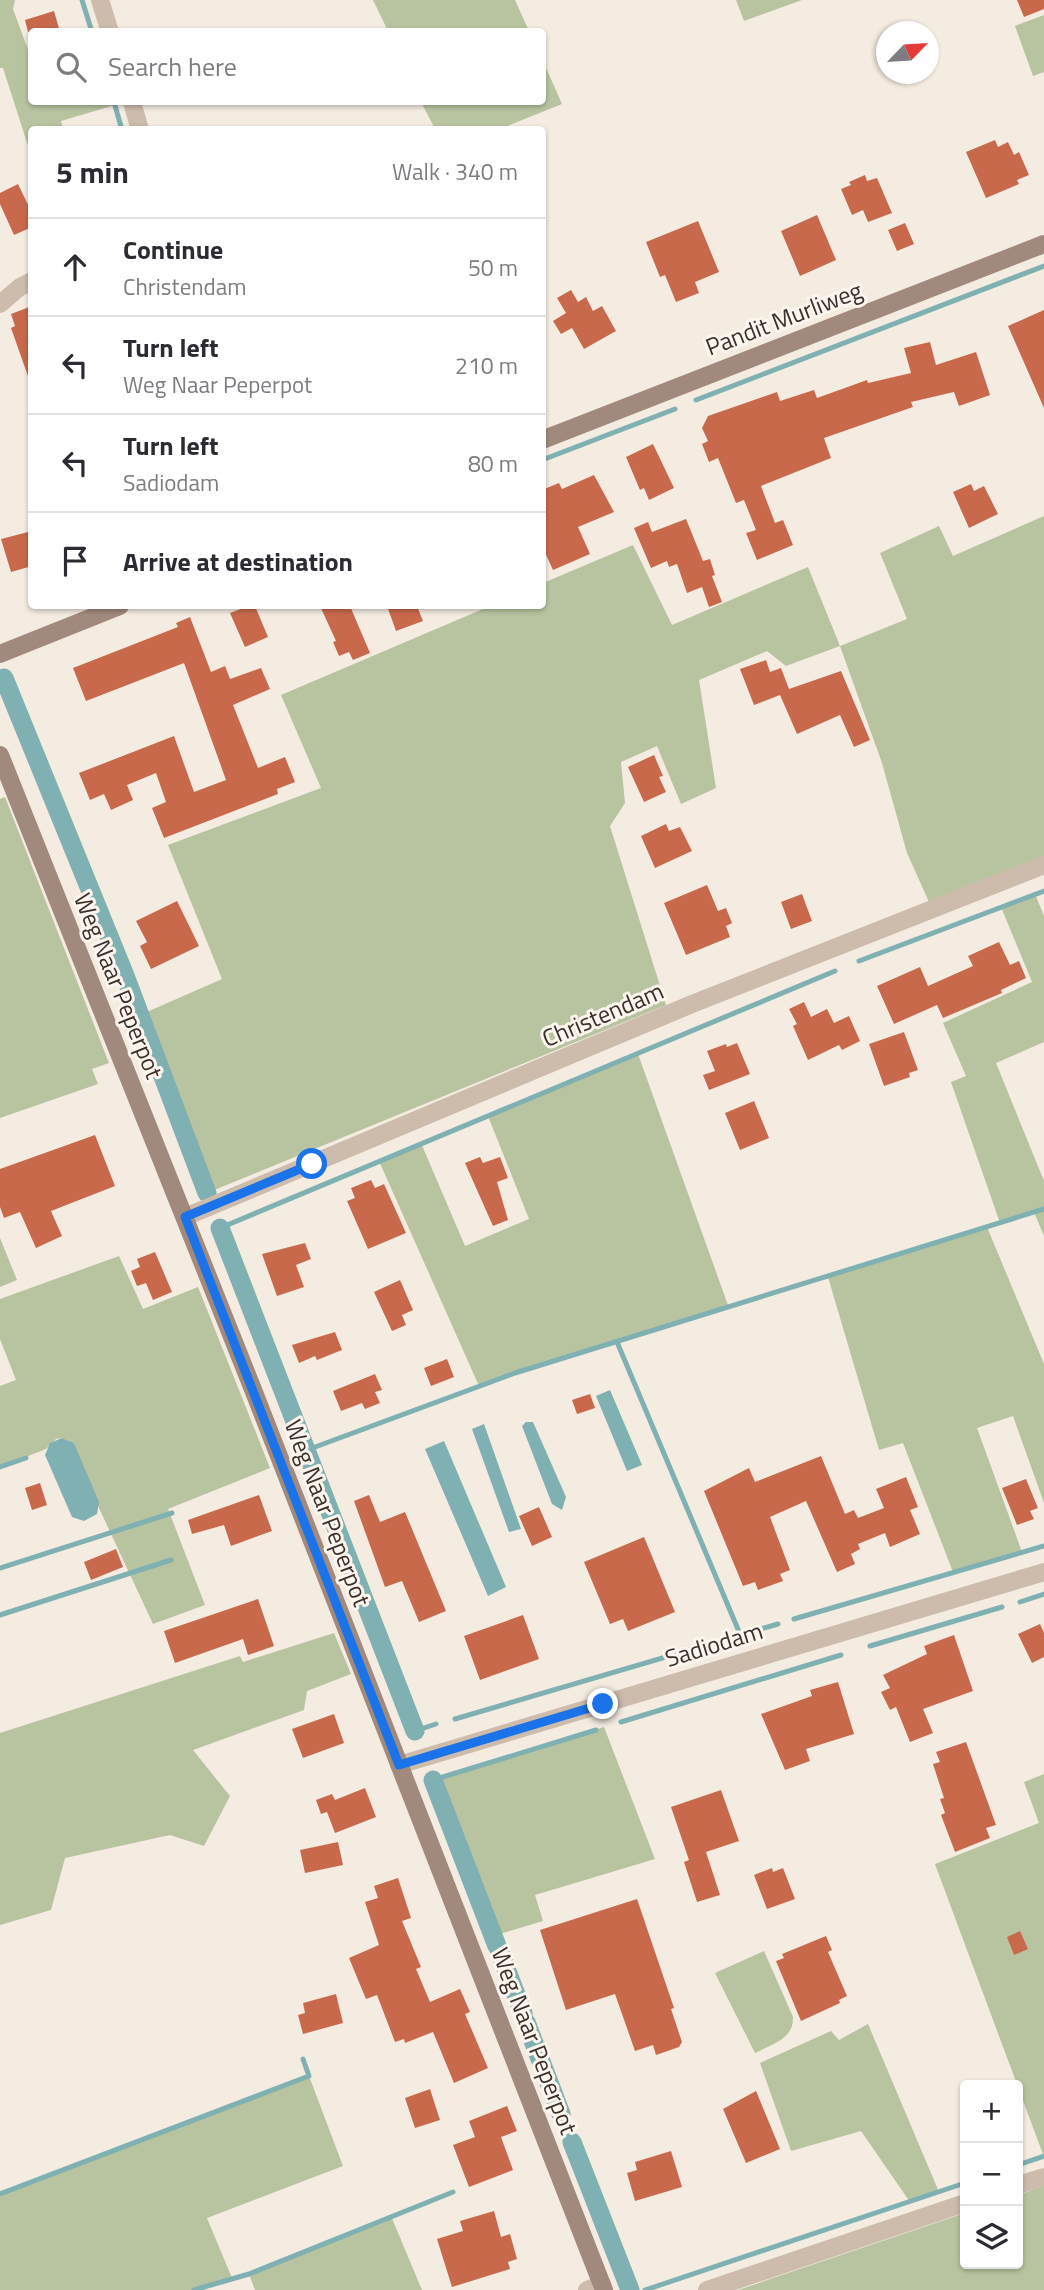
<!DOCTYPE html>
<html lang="en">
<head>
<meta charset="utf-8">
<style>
  :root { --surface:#fff; --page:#f2f2f3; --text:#2b2b33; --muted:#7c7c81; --line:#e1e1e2 }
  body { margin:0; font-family:"Titillium Web",sans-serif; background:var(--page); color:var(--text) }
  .controls { position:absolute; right:21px; bottom:21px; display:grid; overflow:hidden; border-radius:7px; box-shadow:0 2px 5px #0004 }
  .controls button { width:63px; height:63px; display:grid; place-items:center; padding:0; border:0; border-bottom:2px solid var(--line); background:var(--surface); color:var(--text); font:35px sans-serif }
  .compass { position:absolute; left:876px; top:21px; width:63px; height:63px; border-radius:50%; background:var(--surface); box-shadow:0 2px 5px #0004; rotate:65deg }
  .stop { position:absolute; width:21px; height:21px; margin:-16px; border:5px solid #1a73e8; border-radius:50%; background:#fff }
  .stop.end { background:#1a73e8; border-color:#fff; box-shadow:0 2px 7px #0008 }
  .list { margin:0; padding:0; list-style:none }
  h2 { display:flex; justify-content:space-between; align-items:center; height:91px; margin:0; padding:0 28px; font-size:30px }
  h2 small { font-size:23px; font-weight:400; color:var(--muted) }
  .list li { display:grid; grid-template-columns:46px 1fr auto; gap:21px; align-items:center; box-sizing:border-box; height:98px; padding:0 28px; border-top:2px solid var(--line) }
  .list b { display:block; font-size:26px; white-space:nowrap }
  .list p { margin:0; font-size:23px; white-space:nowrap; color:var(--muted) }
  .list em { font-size:23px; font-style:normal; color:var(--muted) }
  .icon { flex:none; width:38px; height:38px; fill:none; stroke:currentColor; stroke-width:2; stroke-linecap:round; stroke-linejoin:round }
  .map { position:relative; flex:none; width:1044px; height:2290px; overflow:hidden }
  .search { position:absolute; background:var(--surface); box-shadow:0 2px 5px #0004; left:28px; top:28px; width:518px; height:77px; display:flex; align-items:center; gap:18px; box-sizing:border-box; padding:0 24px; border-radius:7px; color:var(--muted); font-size:26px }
  .panel { position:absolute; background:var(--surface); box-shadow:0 2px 5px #0004; left:28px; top:126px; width:518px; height:483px; border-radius:7px }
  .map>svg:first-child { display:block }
  .green { fill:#b8c4a0 }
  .water { fill:#7fb0b2 }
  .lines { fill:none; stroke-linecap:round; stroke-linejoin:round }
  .stream { stroke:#7fb0b2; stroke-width:5 }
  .canal { stroke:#7fb0b2; stroke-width:19 }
  .building { fill:#c8694b }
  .street { stroke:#cdbbac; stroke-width:18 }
  .secondary { stroke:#a18a7d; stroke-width:18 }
  .route { stroke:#1a73e8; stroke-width:9 }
  .labels { text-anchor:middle; stroke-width:6; stroke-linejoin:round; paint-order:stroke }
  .street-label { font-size:24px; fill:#3b302b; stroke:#fbf5ee }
</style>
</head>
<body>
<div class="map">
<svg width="1044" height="2290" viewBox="0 0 1044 2290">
  <rect width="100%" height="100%" fill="#f4ebe1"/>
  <path class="green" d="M0 0H15L13 9 31 58 32 102H114L115 105 61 121 63 129 32 130 31 155 3 68H0Z
    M373 0H515L529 31H388Z
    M736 0H802L744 21Z
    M1044 15V72L1033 76 1015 26Z
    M543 61 562 104 500 129H435L421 102H542Z
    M1044 516V856L929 902 907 853 882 763 840 646 786 666 767 651 699 680 716 788 681 804 657 746 621 762 625 803 610 826 666 1005 207 1193 140 1015 222 979 168 845 321 788 281 695 490 606H542L543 583 633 545 672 625 808 567 840 646 907 619 880 553 939 526 953 556Z
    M5 797 109 1063 92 1069 98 1084 0 1118V799Z
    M1035 894 1044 916V1042L996 1063 1044 1181V1236L1034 1212 1000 1223 951 1082 966 1076 943 1023 1032 982 1001 907Z
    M638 1054 729 1308 479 1386 379 1161 421 1143 465 1246 529 1219 488 1116Z
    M987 1227 1044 1364V1503L1013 1416 977 1428 1022 1552 953 1572 903 1443 879 1450 828 1277Z
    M0 1238 17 1280 0 1287Z
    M119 1256 143 1309 198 1287 270 1468 168 1509 205 1605 153 1624 99 1508 74 1443 62 1438 56 1439 46 1449 0 1467V1386L16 1380 0 1339V1299Z
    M334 1633 351 1674 307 1691 304 1710 193 1750 230 1796 204 1846 170 1835 65 1858 51 1910 0 1925V1733L240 1656 243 1662Z
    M604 1727 655 1859 535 1895 543 1921 493 1936 437 1779Z
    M1044 1774V2157L935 1864 1039 1823 1024 1782Z
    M764 1951 793 2017C794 2039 772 2044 755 2053L715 1973Z
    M868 2024 939 2192 910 2202 861 2131 791 2151 760 2063 831 2031 839 2040Z
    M309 2076 343 2166 207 2218 232 2278 194 2290H0V2194Z
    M1044 2186V2290H738L965 2213V2264H1018V2195Z
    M391 2216 422 2290H255L249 2274Z"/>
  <path class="water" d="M610 1390 642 1465 627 1471 596 1396Z
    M526 1422H533L566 1497 562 1510 552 1504 522 1426Z
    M484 1424 521 1529 509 1532 472 1429Z
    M62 1438 74 1443 99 1502 97 1514 84 1521 72 1517 45 1455 50 1443Z
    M444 1441 506 1587 488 1596 425 1449Z"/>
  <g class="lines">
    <path class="stream" d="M82 0 92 32
      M114 102 122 130
      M696 400 1044 266
      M542 460 675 409
      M859 961 1044 891
      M220 1228 835 971
      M617 1342 740 1634
      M307 1450 515 1373 1044 1209
      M0 1467 26 1458
      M0 1568 172 1513
      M1020 1602 1044 1594
      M0 1615 171 1560
      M794 1619 1044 1546
      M870 1646 1002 1607
      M455 1719 778 1624
      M621 1722 841 1655
      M415 1731 436 1724
      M433 1780 596 1730
      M1018 2165 1044 2156
      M0 2194 309 2076 303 2059
      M194 2290 249 2274 453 2192
      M645 2290 965 2183"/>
    <path class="canal" d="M4 678 124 973 207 1193
      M220 1228 415 1731
      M433 1780 497 1946
      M501 1955 523 2013
      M526 2022 561 2114
      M572 2142 630 2290"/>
  </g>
  <path class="building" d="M1017 0H1044V9L1024 17Z
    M54 11 60 32H28L25 20Z
    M995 140 998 147 1008 142 1014 155 1019 152 1029 175 1017 180 1019 184 986 198 966 152Z
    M865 175 867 181 877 178 892 213 868 222 863 210 852 215 841 189 851 185 849 182Z
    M18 184 32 213V227L14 235 0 204V193Z
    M817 215 836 260 800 276 781 231Z
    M698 221 719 272 695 282 699 293 676 302 665 275 660 277 646 242Z
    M905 223 914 244 897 251 888 230Z
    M571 290 578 302 586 297 593 311 602 306 616 331 584 349 572 328 561 334 553 321 566 313 557 298Z
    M32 306V378L29 379 11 328 15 326 11 314Z
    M1044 310V408L1008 326Z
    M930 342 936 365 976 352 990 395 959 406 954 392 911 402 913 407 824 438 831 458 761 486 775 523 783 520 793 545 757 560 746 533 756 530 744 500 736 503 718 458 709 462 702 444 708 441 702 428 708 416 777 392 780 401 814 390 817 398 867 380 868 383 911 373 904 348Z
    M653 444 674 488 649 500 644 488 640 490 626 457Z
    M594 475 614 512 578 527 590 554 553 570 542 546V490L559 483 562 489Z
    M971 484 974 491 984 486 998 514 969 528 953 492Z
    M686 519 703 561 710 559 715 575 712 576 722 602 709 607 702 587 687 593 677 564 669 567 667 561 651 568 634 528 648 522 652 532Z
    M32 531V566L11 572 1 539Z
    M249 606H255L268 637 245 647 230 613Z
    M320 606H350L370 653 353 660 349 652 339 656 333 642 336 641Z
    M387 606H417L423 621 396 631Z
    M190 617 211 672 225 666 230 679 261 668 270 689 233 705 258 768 285 757 295 782 277 789 278 794 164 838 152 808 166 802 156 773 127 785 133 800 111 810 104 794 90 800 79 773 174 736 194 792 226 780 184 663 86 701 73 668 178 627 176 623Z
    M766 660 770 672 781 668 789 689 841 671 870 740 854 747 840 715 797 734 780 695 754 705 740 669Z
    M654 755 663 776 659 777 666 792 644 802 628 767Z
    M666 824 669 831 680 827 692 851 655 868 641 836Z
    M707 885 718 911 726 908 732 923 726 926 730 937 686 955 664 903Z
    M802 894 812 921 791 929 781 902Z
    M177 901 199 946 151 969 140 946 147 942 136 921Z
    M999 942 1010 965 1019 961 1026 978 1001 990 1002 993 943 1018 937 1005 894 1024 877 986 920 967 928 986 973 966 968 956Z
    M804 1002 811 1017 827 1009 834 1023 849 1016 860 1041 842 1050 839 1045 808 1060 793 1026 797 1024 789 1009Z
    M904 1032 918 1070 909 1073 910 1077 884 1086 869 1044Z
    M737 1043 750 1074 709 1090 703 1075 715 1071 707 1051 726 1044 727 1047Z
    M754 1101 769 1138 740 1150 725 1113Z
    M95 1135 115 1186 51 1211 62 1236 36 1248 20 1212 4 1218 0 1207V1169Z
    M480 1157 483 1163 500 1157 508 1178 497 1182 508 1220 493 1226 465 1163Z
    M371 1180 375 1188 384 1184 406 1233 368 1249 347 1201 355 1198 351 1188Z
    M305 1243 311 1259 296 1265 304 1287 277 1296 262 1254Z
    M155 1252 172 1292 153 1300 146 1283 137 1286 131 1271 140 1267 137 1259Z
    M400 1280 413 1310 402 1315 406 1325 392 1331 374 1292Z
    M335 1332 342 1350 317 1360 315 1356 299 1363 292 1345Z
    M447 1359 454 1377 431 1386 424 1368Z
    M375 1374 382 1390 375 1392 380 1403 365 1409 362 1403 341 1411 333 1391Z
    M590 1394 595 1408 577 1414 572 1400Z
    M821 1456 845 1514 854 1510 858 1518 884 1508 876 1489 906 1477 918 1507 910 1510 920 1534 890 1547 885 1533 858 1544 860 1549 851 1554 855 1564 837 1572 806 1501 770 1517 790 1570 780 1574 783 1581 758 1590 755 1582 743 1586 704 1491 749 1468 755 1482Z
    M1026 1479 1038 1508 1030 1511 1034 1519 1017 1525 1002 1488Z
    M40 1483 47 1505 32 1510 25 1488Z
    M259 1495 272 1531 231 1546 224 1525 192 1534 188 1520Z
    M369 1495 380 1522 405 1512 446 1611 419 1622 402 1581 385 1587 354 1501Z
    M539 1507 552 1537 532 1546 519 1516Z
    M644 1537 675 1612 628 1631 623 1619 610 1624 584 1562Z
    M116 1549 123 1567 91 1580 84 1562Z
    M258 1599 274 1646 248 1655 243 1639 175 1663 164 1631Z
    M523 1615 539 1659 480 1680 464 1636Z
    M1040 1624 1044 1633V1657L1032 1663 1018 1634Z
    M954 1635 973 1691 923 1709 933 1733 910 1742 896 1707 890 1710 881 1692 890 1688 883 1675 927 1654 924 1646Z
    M838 1682 854 1734 806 1749 810 1761 785 1770 761 1714 812 1696 810 1690Z
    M334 1714 344 1743 303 1758 292 1729Z
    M966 1742 996 1825 986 1828 990 1838 955 1852 941 1815 945 1813 940 1799 944 1798 933 1764 940 1762 936 1752Z
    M365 1788 376 1817 335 1833 327 1812 321 1814 316 1800 332 1794 335 1800Z
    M721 1790 739 1841 706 1852 720 1895 697 1902 684 1862 689 1860 671 1807Z
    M338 1842 343 1865 305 1873 300 1850Z
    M772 1868 773 1872 783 1868 795 1899 767 1909 754 1875Z
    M398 1878 411 1918 402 1921 421 1967 416 1969 430 2002 460 1989 470 2012 465 2014 488 2068 454 2083 433 2032 405 2043 404 2039 395 2042 377 1995 366 1999 349 1958 379 1945 365 1902 378 1898 374 1886Z
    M637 1899 674 2008 671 2009 682 2042 679 2047 656 2055 653 2045 635 2051 615 1994 566 2010 540 1930Z
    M1020 1931 1028 1949 1014 1955 1007 1937Z
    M826 1936 832 1950 828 1952 847 1996 839 2000 840 2003 801 2021 776 1961 784 1958 782 1954Z
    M336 1994 343 2023 303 2034 298 2015 305 2013 303 2003Z
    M430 2089 440 2120 415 2128 405 2098Z
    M756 2091 780 2149 746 2163 723 2109Z
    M507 2106 517 2131 501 2137 513 2170 469 2187 453 2145 475 2137 469 2121Z
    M671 2151 682 2187 635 2201 627 2173 637 2170 635 2162Z
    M494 2211 501 2237 510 2234 517 2259 508 2262 510 2269 452 2287 437 2239 463 2231 460 2221Z"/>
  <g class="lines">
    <path class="street" d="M100 0 110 32
      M132 102 140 130
      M0 304 20 287 32 281
      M185 1217 692 1004 1044 865
      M399 1765 1044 1572
      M1018 2185 1044 2177
      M587 2290 602 2284
      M707 2290 965 2203"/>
    <path class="secondary" d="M542 440 1044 244
      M0 654 120 606
      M0 755 254 1392 604 2290"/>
  </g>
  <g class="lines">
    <path class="route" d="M312 1164 185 1217 399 1765 603 1704"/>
  </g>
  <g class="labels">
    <g class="street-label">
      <text transform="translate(784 319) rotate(-21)" y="8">Pandit Murliweg</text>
      <text transform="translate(118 986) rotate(68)" y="8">Weg Naar Peperpot</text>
      <text transform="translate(603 1015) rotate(-23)" y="8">Christendam</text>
      <text transform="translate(327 1513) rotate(69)" y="8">Weg Naar Peperpot</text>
      <text transform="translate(714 1645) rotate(-17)" y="8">Sadiodam</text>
      <text transform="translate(534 2041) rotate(69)" y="8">Weg Naar Peperpot</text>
    </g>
  </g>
</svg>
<div class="controls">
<button>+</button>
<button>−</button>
<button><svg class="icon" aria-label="layers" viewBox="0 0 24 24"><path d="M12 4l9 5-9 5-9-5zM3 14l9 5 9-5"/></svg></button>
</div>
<svg class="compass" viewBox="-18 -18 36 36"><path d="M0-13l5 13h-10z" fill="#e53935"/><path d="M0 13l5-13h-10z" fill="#7c7c81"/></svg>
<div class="stop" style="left:312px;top:1164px"></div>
<div class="stop end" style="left:603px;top:1704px"></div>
<div class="search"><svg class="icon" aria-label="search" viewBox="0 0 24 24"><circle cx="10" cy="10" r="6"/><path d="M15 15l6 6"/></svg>Search here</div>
<section class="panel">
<h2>5 min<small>Walk · 340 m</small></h2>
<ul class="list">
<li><svg class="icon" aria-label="ahead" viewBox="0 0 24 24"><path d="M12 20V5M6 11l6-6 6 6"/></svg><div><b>Continue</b><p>Christendam</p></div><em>50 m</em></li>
<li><svg class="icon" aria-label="left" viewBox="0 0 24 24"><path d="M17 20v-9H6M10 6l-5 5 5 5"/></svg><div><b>Turn left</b><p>Weg Naar Peperpot</p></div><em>210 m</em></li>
<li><svg class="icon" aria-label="left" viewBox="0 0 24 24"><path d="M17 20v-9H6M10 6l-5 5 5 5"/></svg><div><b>Turn left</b><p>Sadiodam</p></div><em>80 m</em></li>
<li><svg class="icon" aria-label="arrive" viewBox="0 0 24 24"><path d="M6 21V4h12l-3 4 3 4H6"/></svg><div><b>Arrive at destination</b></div></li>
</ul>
</section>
</div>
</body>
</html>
